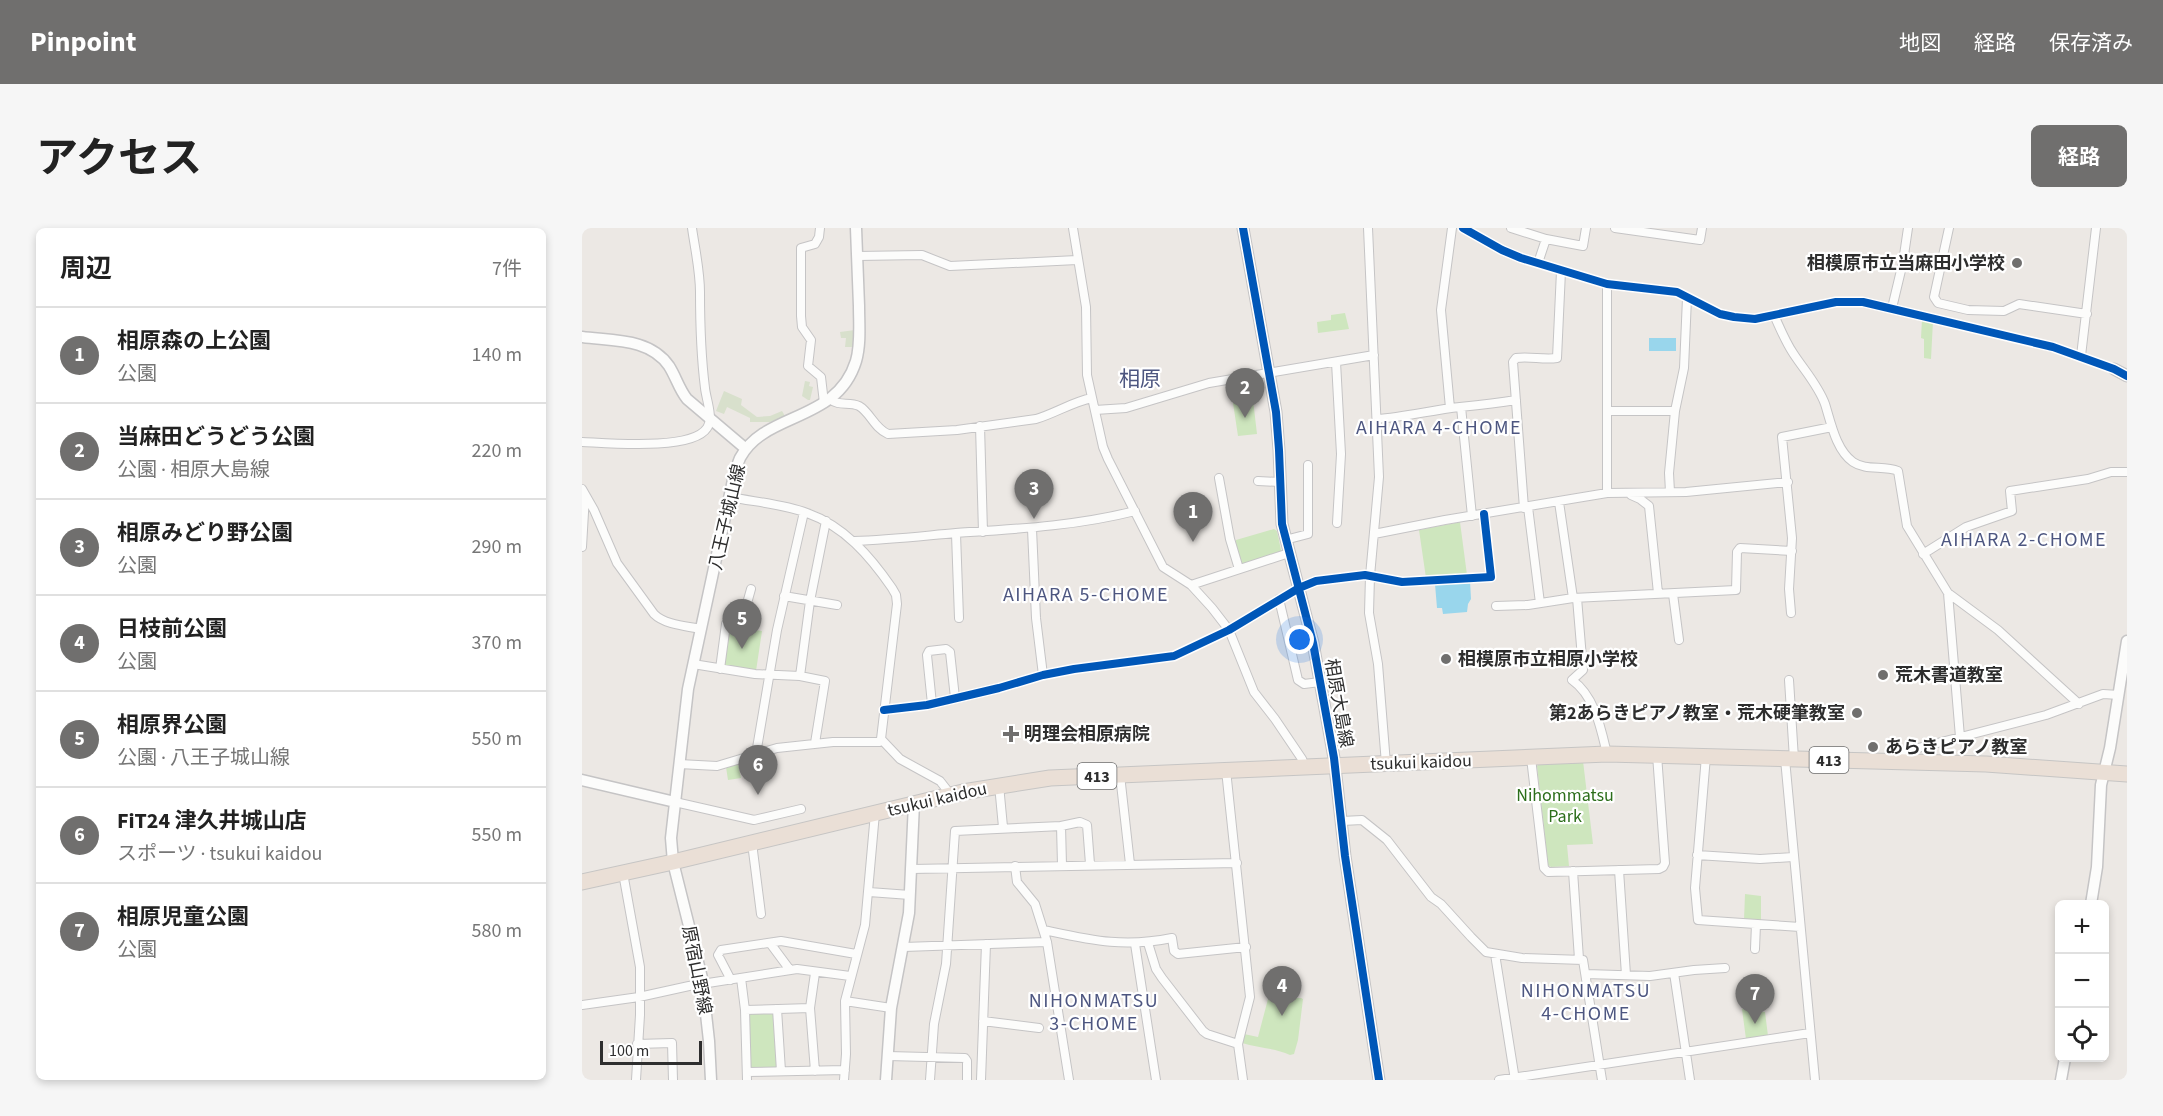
<!DOCTYPE html>
<html lang="ja">
<head>
<meta charset="utf-8">
<style>
  :root { --surface:#fff; --page:#f6f6f6; --text:#222; --muted:#767676; --line:#e0e0e0; --accent:#706f6e }
  body { margin:0; font-family:"Source Sans 3","Noto Sans JP",sans-serif; background:var(--page); color:var(--text) }
  .controls { position:absolute; right:18px; bottom:18px; display:grid; overflow:hidden; border-radius:9px; box-shadow:0 3px 9px #0003 }
  .controls button { width:54px; height:54px; display:grid; place-items:center; padding:0; border:0; border-bottom:2px solid var(--line); background:var(--surface); color:var(--text); font:30px sans-serif }
  .scale { position:absolute; left:18px; bottom:15px; width:102px; box-sizing:border-box; padding-left:6px; border:3px solid #2e2e2e; border-top:0; font-size:16px; line-height:21px; white-space:nowrap; color:#2e2e2e; -webkit-text-stroke:4px #fff; paint-order:stroke }
  .you { position:absolute; left:718px; top:412px; width:21px; height:21px; margin:-15px; border:4px solid #fff; border-radius:50%; background:#1a73e8; box-shadow:0 0 0 9px #1a73e833 }
  .badge { display:grid; place-items:center; width:39px; height:39px; border-radius:50%; background:var(--accent); color:#fff; font-size:20px; font-weight:700 }
  .pin { position:absolute; translate:-50% -50px; filter:drop-shadow(0 2px 3px #0008) }
  .pin::after { content:''; position:absolute; top:32px; width:21px; height:18px; background:inherit; clip-path:polygon(0 0,100% 0,50% 100%) }
  .list { margin:0; padding:0; list-style:none }
  h2 { display:flex; justify-content:space-between; align-items:center; height:78px; margin:0; padding:0 24px; font-size:26px }
  h2 small { font-size:20px; font-weight:400; color:var(--muted) }
  .list li { display:grid; grid-template-columns:39px 1fr auto; gap:18px; align-items:center; box-sizing:border-box; height:96px; padding:0 24px; border-top:2px solid var(--line) }
  .list b { display:block; font-size:22px; white-space:nowrap }
  .list p { margin:0; font-size:20px; white-space:nowrap; color:var(--muted) }
  .list em { font-size:20px; font-style:normal; color:var(--muted) }
  .icon { flex:none; width:33px; height:33px; fill:none; stroke:currentColor; stroke-width:2; stroke-linecap:round; stroke-linejoin:round }
  .map { position:relative; flex:none; width:1545px; height:852px; overflow:hidden; border-radius:9px }
  header { display:flex; align-items:center; gap:36px; box-sizing:border-box; height:84px; padding:0 30px; background:var(--accent); color:#fff }
  header strong { font-size:28px }
  nav { display:flex; gap:33px; margin-inline-start:auto; font-size:21px }
  .intro { display:flex; align-items:center; justify-content:space-between; box-sizing:border-box; height:144px; padding:0 36px }
  h1 { margin:0; font-size:42px }
  .button { padding:15px 27px; border-radius:9px; background:var(--accent); color:#fff; font-size:21px; font-weight:700 }
  main { display:flex; gap:36px; padding:0 36px }
  aside { flex:1; background:var(--surface); border-radius:9px; box-shadow:0 3px 9px #0003 }
  .map>svg:first-child { display:block }
  .green { fill:#cee6be }
  .cemetery { fill:#d8e0cc }
  .water { fill:#99d6ec }
  .lines { fill:none; stroke-linecap:round; stroke-linejoin:round }
  .street-casing { stroke:#c5c4c5; stroke-width:10 }
  .secondary-casing { stroke:#c5c4c5; stroke-width:13 }
  .highway-casing { stroke:#c6c5c4; stroke-width:17 }
  .street { stroke:#fcfcfb; stroke-width:8 }
  .secondary { stroke:#fcfcfb; stroke-width:10 }
  .highway { stroke:#eadfd6; stroke-width:15 }
  .cycleway-casing { stroke:#fff; stroke-width:11 }
  .cycleway { stroke:#0057b8; stroke-width:8 }
  .poi-dot { fill:#706f6e; stroke:#fff; stroke-width:2 }
  .labels { text-anchor:middle; stroke-width:4.5; stroke-linejoin:round; paint-order:stroke }
  .shield { fill:#fff; stroke:#6d6d6d; stroke-width:1.5 }
  .shield-label { font-size:16px; font-weight:bold; fill:#2e2e2e }
  .poi-label { font-size:18px; font-weight:bold; fill:#2e2e2e; stroke:#fff; text-anchor:start }
  .street-label { font-size:18px; fill:#2e2e2e; stroke:#fff }
  .park-label { font-size:18px; fill:#2c6e1b; stroke:#fff }
  .neighbourhood-label { font-size:20px; letter-spacing:1.5px; fill:#4d5680; stroke:#fff }
  .quarter-label { font-size:21px; fill:#4d5680; stroke:#fff }
</style>
</head>
<body>
<header>
<strong>Pinpoint</strong>
<nav><a>地図</a><a>経路</a><a>保存済み</a></nav>
</header>
<div class="intro"><h1>アクセス</h1><a class="button">経路</a></div>
<main>
<aside>
<h2>周辺<small>7件</small></h2>
<ul class="list">
<li><span class="badge">1</span><div><b>相原森の上公園</b><p>公園</p></div><em>140 m</em></li>
<li><span class="badge">2</span><div><b>当麻田どうどう公園</b><p>公園 · 相原大島線</p></div><em>220 m</em></li>
<li><span class="badge">3</span><div><b>相原みどり野公園</b><p>公園</p></div><em>290 m</em></li>
<li><span class="badge">4</span><div><b>日枝前公園</b><p>公園</p></div><em>370 m</em></li>
<li><span class="badge">5</span><div><b>相原界公園</b><p>公園 · 八王子城山線</p></div><em>550 m</em></li>
<li><span class="badge">6</span><div><b>FiT24 津久井城山店</b><p>スポーツ · tsukui kaidou</p></div><em>550 m</em></li>
<li><span class="badge">7</span><div><b>相原児童公園</b><p>公園</p></div><em>580 m</em></li>
</ul>
</aside>
<div class="map">
<svg width="1545" height="852" viewBox="0 0 1545 852">
  <rect width="100%" height="100%" fill="#ece8e4"/>
  <path class="green" d="M763 85 767 101 736 105 735 94 749 92V87Z
    M1340 91 1351 93 1349 131 1342 130V111L1339 110Z
    M671 172 675 206 656 208 651 175Z
    M878 294 885 347 844 350 837 302Z
    M692 301 695 303 699 322 698 326 662 337 658 335 653 315 654 312Z
    M146 398 180 403 174 443 141 438Z
    M1001 533 1011 616 985 617 987 638 969 639 966 637 955 538 958 535Z
    M156 536 159 550 146 552 144 539Z
    M1163 666 1179 668V693L1162 692Z
    M719 770 721 771 716 812 712 826 708 827C693 820 676 820 660 815L662 806 676 809 686 771Z
    M195 781 199 843 165 844 163 782Z
    M1160 781 1183 784 1186 808 1164 811Z"/>
  <path class="cemetery" d="M273 102 272 119H263L264 110H259L258 104Z
    M223 153 228 154 227 158 231 159 228 172H226L220 168Z
    M142 163 160 171 159 177 175 189 188 188 200 183 203 188 188 194H168V190L145 179 142 186 134 183Z"/>
  <path class="water" d="M1067 110H1094V123H1067Z
    M888 353 889 371 886 376 885 384 861 386 860 380H855L853 356Z"/>
  <g class="lines">
    <g class="street-casing">
      <path id="street" d="M238 0 237 9 233 16 219 20V88L220 99 229 112 226 138 239 149 242 175
        M491 0 504 79 505 147 521 219 526 231 581 339 609 357 630 380 647 402 672 464 693 491 720 531 723 539
        M786 0 797 249 788 348 787 385 796 436 804 536
        M881 0 920 22 939 30 1025 56 1095 64 1138 86 1152 89 1173 91 1254 74H1281L1471 119 1532 141
        M929 0 964 11 1001 18 1004 0
        M1033 0 1118 12 1120 0
        M1367 0 1352 69 1356 75 1386 82 1422 83 1437 76 1505 86
        M275 28 340 27 368 38 495 32
        M956 35 964 11
        M1025 56V265
        M1310 80 1321 34 1326 0
        M1192 87C1198 100 1203 113 1211 125 1222 142 1236 157 1243 176 1249 195 1254 222 1271 234 1284 243 1302 237 1316 243L1325 298 1366 365 1416 402 1497 476
        M1499 128 1514 0
        M754 134 759 226 755 295
        M248 171C257 179 267 173 277 178 288 184 292 200 306 206L375 202 454 191C474 185 490 174 510 170
        M879 179 890 288
        M868 180 859 82 870 0
        M513 182 544 180 627 155 792 127
        M1025 183H1093
        M795 191C823 189 850 182 878 179 897 177 915 175 934 172
        M398 198 401 304
        M0 214C25 215 110 223 125 200 132 190 124 171 123 160 119 128 118 95 118 64 118 43 113 21 110 0
        M637 250 648 311 657 341
        M676 253 698 254
        M0 261 12 282 35 335 72 386C83 397 105 398 119 401
        M1088 264 1087 245 1093 183 1102 140 1105 70
        M1049 267 1058 271 1067 278 1076 365
        M977 274 991 370
        M946 279 958 375
        M942 280 931 134 934 130C948 128 961 132 975 130L979 43
        M450 301 454 390 461 447
        M374 306 377 390
        M792 306 863 292 1025 265 1104 264 1206 254
        M703 312 726 306V237
        M272 313C306 312 340 308 374 305 434 301 494 298 553 283
        M0 319 3 267
        M1341 326 1384 299 1430 283 1428 263 1506 251 1529 244H1545
        M609 357 707 325
        M1366 365 1378 509
        M1091 366 1097 412
        M202 368 255 377
        M995 370 1001 442 990 452C1013 468 1019 501 1025 526
        M697 371 716 452 722 456 738 454
        M914 378 946 377 991 370 1154 362 1155 324 1158 320 1210 323
        M1209 385 1207 361 1210 310 1200 209 1250 199
        M111 436 173 446 218 448 243 453 233 515
        M138 441 144 396 159 397 169 361
        M218 448 228 373 244 293
        M1207 452 1212 531
        M350 476 345 427 347 423 364 421 368 424 373 470
        M302 482 345 477 417 460 461 447 492 441 592 428 647 402 717 360 734 353 783 347 820 354 909 349 902 286
        M299 511 318 531 358 553 369 567
        M174 526 195 402 222 284
        M1124 528 1113 660 1116 692 1218 699
        M949 530 962 640 966 644 1077 641 1081 639 1083 635 1075 527
        M1203 531 1233 852
        M1308 533 1309 527 1464 487 1521 466 1537 467
        M97 536 135 538 195 520 251 514H298L299 511 315 376 314 367 310 360C288 328 262 298 225 285 201 276 173 274 148 269
        M644 542 668 769 656 816 661 852
        M538 547 548 636
        M417 557 421 599
        M93 574 172 592 219 581
        M760 593 780 592 805 612 849 669 859 676 889 709 904 724 940 730 1001 732 1020 852
        M479 598 498 594 505 597 508 636
        M170 615 179 686
        M1115 627 1178 631 1211 629
        M433 638 435 654 453 676 465 714 487 852
        M330 641 655 635
        M1037 642 1044 747
        M991 643 997 731
        M41 645 58 739V787L54 852
        M287 664 328 667
        M462 702C509 712 541 720 590 710L592 723 596 726 664 719
        M188 715 208 742
        M566 715 574 741 580 750 621 803 625 806 656 816
        M553 716 574 852
        M322 719 465 714
        M1173 721 1174 696
        M913 726 933 852
        M1092 745 1108 852
        M1004 746 1068 748 1112 742 1143 740
        M159 750 163 782 165 852
        M149 752 136 727 139 722 199 713 274 726
        M263 773 309 780
        M0 777 57 769 107 758 215 741 268 748
        M195 781 199 843
        M163 782 228 780
        M401 793 457 800
        M55 816 90 815 91 852
        M306 828 383 830 385 833V852
        M233 843 228 780 233 745
        M165 844 263 842
        M262 852 264 826 263 773 283 697 293 585
        M348 852 352 796 364 736 373 603 479 598 480 637
        M399 852 404 716
        M917 852 1228 805"/>
    </g>
    <g class="secondary-casing">
      <path id="secondary" d="M661 0 694 184 697 222 700 296 731 415 752 530 763 628 797 852
        M0 109C31 113 68 110 87 138 94 149 97 161 105 171L164 221
        M1532 141 1545 148
        M0 552 93 574
        M1509 676 1515 639 1519 557 1528 520 1545 413
        M129 852 127 813 120 750 91 634 89 610 106 461 151 252C153 245 155 237 158 230 183 183 255 195 274 133 279 116 277 96 277 78 276 52 275 26 274 0
        M304 852 309 780 327 685 332 575
        M1479 852 1483 830"/>
    </g>
    <g class="highway-casing">
      <path id="highway" d="M0 654 91 634 381 564 468 550 1025 526 1404 536 1545 546"/>
    </g>
    <use href="#street" class="street"/>
    <use href="#secondary" class="secondary"/>
    <use href="#highway" class="highway"/>
    <g class="cycleway-casing">
      <path id="cycleway" d="M661 0 694 184 697 222 700 296 731 415 752 530 763 628 797 852
        M881 0 920 22 939 30 1025 56 1095 64 1138 86 1152 89 1173 91 1254 74H1281L1471 119 1532 141 1545 148
        M302 482 345 477 417 460 461 447 492 441 592 428 647 402 717 360 734 353 783 347 820 354 909 349 902 286"/>
    </g>
    <use href="#cycleway" class="cycleway"/>
  </g>
  <g class="poi-dot">
    <circle cx="1435" cy="35" r="6"/>
    <circle cx="864" cy="431" r="6"/>
    <circle cx="1301" cy="447" r="6"/>
    <circle cx="1275" cy="485" r="6"/>
    <path d="M426 497h6v6h6v6h-6v6h-6v-6h-6v-6h6z"/>
    <circle cx="1291" cy="519" r="6"/>
  </g>
  <g class="labels">
    <g class="shield">
      <rect x="1227.5" y="519" width="39" height="26" rx="4.5"/>
      <rect x="495.5" y="535" width="39" height="26" rx="4.5"/>
    </g>
    <g class="shield-label">
      <text x="1247" y="538">413</text>
      <text x="515" y="554">413</text>
    </g>
    <g class="poi-label">
      <text x="1423" y="41" text-anchor="end">相模原市立当麻田小学校</text>
      <text x="876" y="437">相模原市立相原小学校</text>
      <text x="1313" y="453">荒木書道教室</text>
      <text x="1263" y="491" text-anchor="end">第2あらきピアノ教室・荒木硬筆教室</text>
      <text x="442" y="512">明理会相原病院</text>
      <text x="1303" y="525">あらきピアノ教室</text>
    </g>
    <g class="street-label">
      <text transform="translate(145 289) rotate(-77)" y="6">八王子城山線</text>
      <text transform="translate(757 475) rotate(80)" y="6">相原大島線</text>
      <text transform="translate(839 534) rotate(-2)" y="6">tsukui kaidou</text>
      <text transform="translate(355 571) rotate(-13)" y="6">tsukui kaidou</text>
      <text transform="translate(115 742) rotate(79)" y="6">原宿山野線</text>
    </g>
    <g class="park-label">
      <text x="983" y="573">Nihommatsu<tspan x="983" dy="21">Park</tspan></text>
    </g>
    <g class="neighbourhood-label">
      <text x="857" y="206">AIHARA 4-CHOME</text>
      <text x="1442" y="318">AIHARA 2-CHOME</text>
      <text x="504" y="373">AIHARA 5-CHOME</text>
      <text x="1004" y="769">NIHONMATSU<tspan x="1004" dy="23">4-CHOME</tspan></text>
      <text x="512" y="779">NIHONMATSU<tspan x="512" dy="23">3-CHOME</tspan></text>
    </g>
    <g class="quarter-label">
      <text x="558" y="158">相原</text>
    </g>
  </g>
</svg>
<div class="controls">
<button>+</button>
<button>−</button>
<button><svg class="icon" aria-label="locate" viewBox="0 0 24 24"><circle cx="12" cy="12" r="6"/><path d="M12 2v4M12 18v4M2 12h4M18 12h4"/></svg></button>
</div>
<div class="scale">100 m</div>
<div class="you"></div>
<div class="pin badge" style="left:611px;top:314px">1</div>
<div class="pin badge" style="left:663px;top:190px">2</div>
<div class="pin badge" style="left:452px;top:291px">3</div>
<div class="pin badge" style="left:700px;top:788px">4</div>
<div class="pin badge" style="left:160px;top:421px">5</div>
<div class="pin badge" style="left:176px;top:567px">6</div>
<div class="pin badge" style="left:1173px;top:796px">7</div>
</div>
</main>
</body>
</html>
